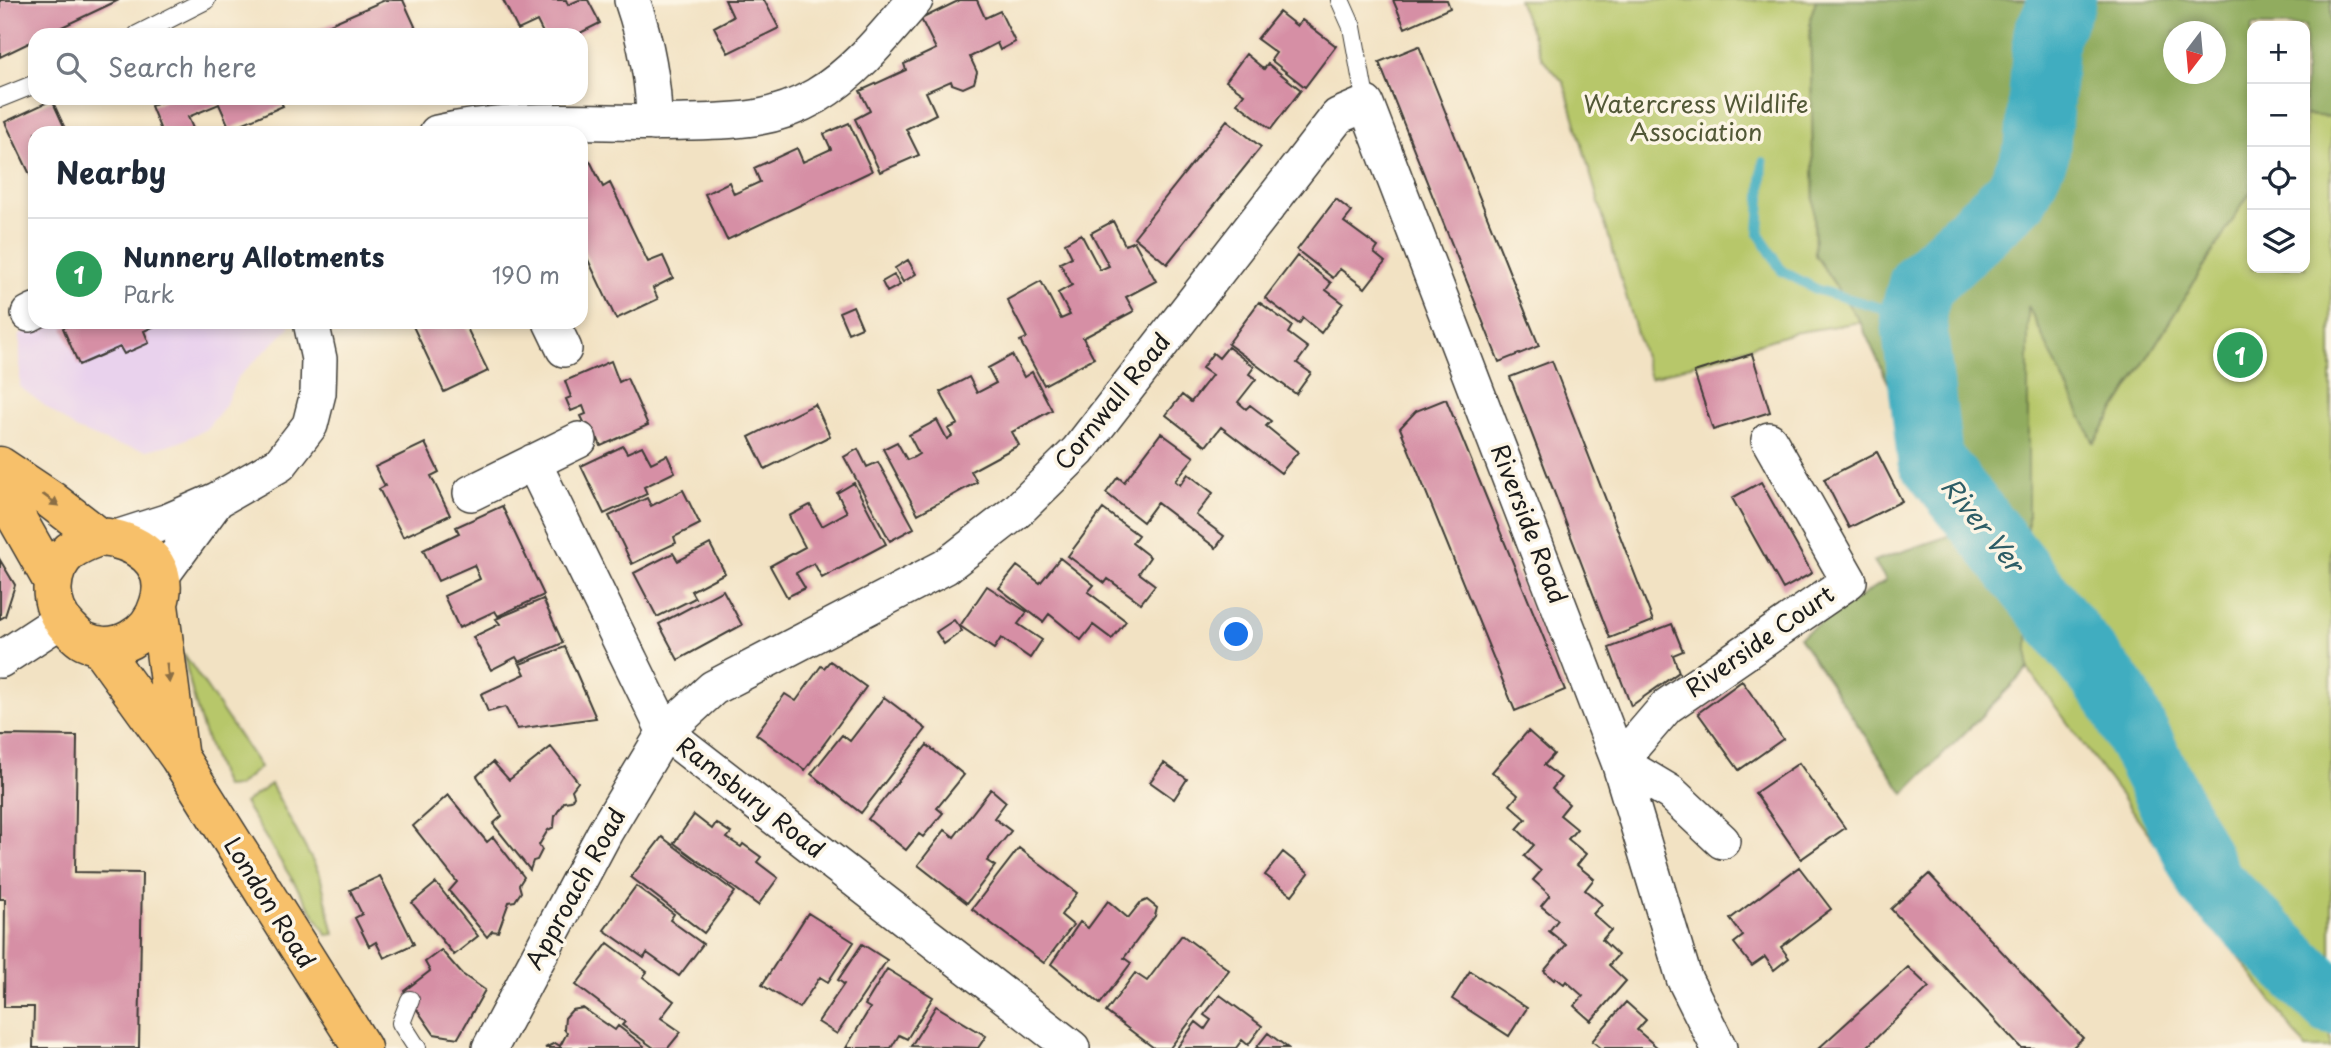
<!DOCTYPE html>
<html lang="en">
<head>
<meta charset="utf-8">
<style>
  :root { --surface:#fff; --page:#f6f6f7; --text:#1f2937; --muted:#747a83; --line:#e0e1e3; --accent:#7c3aed }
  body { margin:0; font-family:"Playpen Sans",sans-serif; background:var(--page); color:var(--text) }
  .controls { position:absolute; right:21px; top:21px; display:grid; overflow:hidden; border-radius:14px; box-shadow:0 4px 10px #0003 }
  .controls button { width:63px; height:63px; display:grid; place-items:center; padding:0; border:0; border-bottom:2px solid var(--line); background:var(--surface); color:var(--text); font:35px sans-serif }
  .compass { position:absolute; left:2163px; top:21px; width:63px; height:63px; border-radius:50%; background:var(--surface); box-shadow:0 4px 10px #0003; rotate:196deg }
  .you { position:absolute; left:1237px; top:635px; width:24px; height:24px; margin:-18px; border:5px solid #fff; border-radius:50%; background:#1a73e8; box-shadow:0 0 0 10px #1a73e833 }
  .badge { display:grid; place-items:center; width:46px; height:46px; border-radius:50%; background:var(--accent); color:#fff; font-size:23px; font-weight:700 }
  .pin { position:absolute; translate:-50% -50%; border:4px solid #fff; box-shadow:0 2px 7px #0006 }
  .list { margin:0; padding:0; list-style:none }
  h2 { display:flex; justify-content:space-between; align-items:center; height:91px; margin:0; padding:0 28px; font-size:30px }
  h2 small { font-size:23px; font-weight:400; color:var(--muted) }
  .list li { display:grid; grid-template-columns:46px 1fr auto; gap:21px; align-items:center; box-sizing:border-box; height:112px; padding:0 28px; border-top:2px solid var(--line) }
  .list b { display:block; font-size:26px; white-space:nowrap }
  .list p { margin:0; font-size:23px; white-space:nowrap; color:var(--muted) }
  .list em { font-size:23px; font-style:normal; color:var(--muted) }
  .icon { flex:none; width:38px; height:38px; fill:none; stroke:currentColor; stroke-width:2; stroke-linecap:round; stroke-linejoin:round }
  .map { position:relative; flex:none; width:2331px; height:1048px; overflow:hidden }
  .search { position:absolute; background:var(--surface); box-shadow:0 4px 10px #0003; left:28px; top:28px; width:560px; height:77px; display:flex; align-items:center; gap:18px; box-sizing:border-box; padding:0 24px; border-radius:21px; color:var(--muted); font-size:26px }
  .panel { position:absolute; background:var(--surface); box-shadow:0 4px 10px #0003; left:28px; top:126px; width:560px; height:203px; border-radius:21px }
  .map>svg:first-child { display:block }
  .built { fill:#e9d2ed }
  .green { fill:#b7c76a; stroke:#6a7243; stroke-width:2 }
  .forest { fill:#91ac5e; stroke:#56643d; stroke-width:2; fill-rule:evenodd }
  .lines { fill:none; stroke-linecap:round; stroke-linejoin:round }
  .stream { stroke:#41adc0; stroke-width:10 }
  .river { stroke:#41adc0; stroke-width:66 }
  .building { fill:#d68fa5 }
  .lane-casing { stroke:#3c3a35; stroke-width:20 }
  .street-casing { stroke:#3c3a35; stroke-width:38 }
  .primary-casing { stroke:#3c3a35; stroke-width:41 }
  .lane { stroke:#fff; stroke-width:18 }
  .street { stroke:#fff; stroke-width:35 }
  .primary { stroke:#f7c06b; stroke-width:38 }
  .oneway { fill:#8a6e44 }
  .labels { text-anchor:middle; stroke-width:7; stroke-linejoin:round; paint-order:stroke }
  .park-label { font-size:24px; fill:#525837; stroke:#fcf5e5 }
  .street-label { font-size:24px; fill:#1c1c1c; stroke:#fcf5e5 }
  .water-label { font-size:26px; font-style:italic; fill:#2d5d66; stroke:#fcf5e5 }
</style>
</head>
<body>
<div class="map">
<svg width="2331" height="1048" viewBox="0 0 2331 1048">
  <rect width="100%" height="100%" fill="#fcf5e5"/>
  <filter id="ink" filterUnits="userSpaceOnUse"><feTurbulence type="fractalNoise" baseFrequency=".0143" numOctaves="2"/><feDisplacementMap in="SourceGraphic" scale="14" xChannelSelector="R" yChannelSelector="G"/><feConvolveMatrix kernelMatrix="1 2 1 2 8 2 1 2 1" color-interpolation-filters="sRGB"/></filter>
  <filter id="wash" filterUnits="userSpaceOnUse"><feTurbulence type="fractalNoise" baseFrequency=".00686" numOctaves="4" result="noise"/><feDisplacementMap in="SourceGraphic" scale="28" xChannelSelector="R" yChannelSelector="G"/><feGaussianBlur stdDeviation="1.57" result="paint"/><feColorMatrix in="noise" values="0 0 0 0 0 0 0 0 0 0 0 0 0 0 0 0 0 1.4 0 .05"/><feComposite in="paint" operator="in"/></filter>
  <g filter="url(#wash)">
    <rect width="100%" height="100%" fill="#f2e2c3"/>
    <path class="built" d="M38 322H288L290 327 237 378 225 406 206 429 180 442 147 450 116 445 77 430 20 387V335Z"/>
    <path class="green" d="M1518 0H1816L1810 19 1815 255 1860 322 1793 333 1650 378 1564 83 1542 58Z
      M2305 115 2331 117V1048H2306L2028 669V304L2095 442 2252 189V268H2305Z
      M184 654 260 767 238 786 225 787C206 742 193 703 184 654Z
      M271 784 320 875 334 934 327 935 244 803Z"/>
    <path class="forest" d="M1816 0H2331V117L2305 115V26H2252V189L2094 443 2028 306V669L1904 794 1799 637 1886 580 1874 561 1958 533 1860 322 1815 255 1810 19ZM2174 32H2216V74H2174Z"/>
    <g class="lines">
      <path class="stream" d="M1763 162 1759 234 1782 271 1818 290 1913 317"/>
      <path class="river" d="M2063 0 2046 35 2037 152 2017 194 1921 284 1913 314 1930 459 2117 695 2211 883 2331 1002"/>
    </g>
    <g id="blocks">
      <path class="building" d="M0 0H119L45 35H35V40L0 57Z
        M385 0H403L419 35H305Z
        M503 0H566L568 5 579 0H588L600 23 580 33 581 35H544L537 21 518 30Z
        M725 0H764L779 28 728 53 714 27 733 17Z
        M960 0H977L985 18 1000 11 1015 42 1000 50 997 43 970 57 977 72 974 83 963 88 952 84 951 81 926 92 936 114 906 129 919 155 880 172 855 119 870 111 860 91 906 70 904 64 936 49 921 19Z
        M1393 0H1447L1450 8 1405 28Z
        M1279 12 1297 26 1302 20 1336 46 1305 87 1271 60 1276 53 1257 39Z
        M1419 46 1539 346 1499 362 1379 62Z
        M1246 54 1264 69 1268 64 1301 90 1271 129 1237 103 1244 94 1226 81Z
        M170 98H279L283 106 230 129 219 104 188 117 195 133H162L151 106Z
        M52 100 67 133H35V185L5 122Z
        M1227 120 1261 147 1167 264 1134 237Z
        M849 123 872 171 727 240 705 194 729 182 734 194 760 182 754 168 797 148 803 162 831 149 824 134Z
        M590 161 603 187 610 183 648 262 663 256 673 278 653 288 658 299 616 319 581 245V166Z
        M1336 199 1352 212 1344 222 1378 247 1374 253 1385 262 1365 288 1340 269 1333 278 1297 250Z
        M1113 221 1125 245 1134 241 1156 281 1126 297 1134 311 1083 338 1094 358 1044 385 1020 341 1027 338 1007 300 1041 281 1061 319 1070 315 1058 293 1072 285 1060 263 1072 257 1065 243 1081 234 1100 270 1109 266 1091 233Z
        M1297 256 1331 283 1326 290 1343 303 1321 333 1303 318 1299 324 1265 298Z
        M908 260 916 274 903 282 895 268Z
        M894 275 900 285 887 292 882 282Z
        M1259 302 1292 326 1288 333 1308 348 1297 363 1311 373 1296 394 1228 344Z
        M853 306 862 327 848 333 839 312Z
        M77 322H163L144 331 149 343 124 354 120 347 79 365 63 328Z
        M411 322H464L488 371 444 392Z
        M1228 347 1254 367 1249 374 1256 379 1238 402 1246 409 1250 405 1271 421 1266 426 1298 452 1281 473 1221 427 1206 446 1166 415 1182 395 1191 402 1212 375 1202 368 1213 353 1219 358Z
        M1752 354 1770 412 1713 430 1694 372Z
        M1012 355 1024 377 1032 372 1052 410 1012 432 1019 445 971 471 977 482 918 514 883 449 897 442 907 460 914 457 919 454 909 435 937 420 947 439 952 436 948 429 958 424 940 392 969 377 977 393 996 383 988 368Z
        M611 361 619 382 627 378 648 425 601 446 598 439 593 441 581 416 586 414 583 406 571 411 566 399 571 397 565 381Z
        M1552 361 1653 621 1610 638 1510 377Z
        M1446 399 1565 690 1515 711 1400 428 1416 411Z
        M815 404 830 436 765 469 749 437Z
        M1161 433 1194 457 1175 481 1180 485 1188 474 1213 493 1196 515 1224 536 1216 548 1157 503 1143 522 1106 493 1118 477 1124 482Z
        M425 443 439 472 431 476 450 515 403 537 379 489 385 486 375 467Z
        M623 446 627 453 642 446 651 463 667 455 675 472 644 487 647 494 604 514 581 466Z
        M858 449 867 467 878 462 914 528 890 541 844 457Z
        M1877 452 1902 501 1849 528 1824 479Z
        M1761 482 1812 573 1783 589 1732 498Z
        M854 483 886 544 822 578 814 563 796 573 805 588 787 597 770 566 805 547 789 516 810 505 822 526 847 512 837 493Z
        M683 490 700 524 674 537 676 543 632 564 609 516 647 498 651 506Z
        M502 506 544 595 498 616 495 611 459 628 444 596 480 579 474 565 438 581 423 550 459 533 456 527Z
        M1103 509 1138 535 1132 543 1150 557 1139 573 1155 585 1141 603 1108 579 1105 583 1068 556Z
        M710 544 725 573 691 591 695 598 657 617 634 573 673 553 678 561Z
        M1060 558 1094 585 1088 592 1126 621 1112 639 1093 625 1081 640 1049 614 1043 622 999 588 1017 566 1040 583Z
        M0 560 15 585 5 616 0 619Z
        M987 586 1027 612 1018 624 1042 640 1030 658 1001 638 994 649 960 626Z
        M723 590 742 625 678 660 659 624Z
        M543 599 563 643 519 662 516 657 491 670 473 637 500 624 496 619Z
        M954 620 962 631 944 644 936 632Z
        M1672 624 1683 651 1673 655 1679 672 1631 706 1609 648Z
        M565 647 596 718 517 729 505 707 488 712 481 694 525 674 520 664Z
        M830 661 866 687 805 770 756 734 785 694 796 701 821 666 824 668Z
        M1742 681 1783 739 1739 770 1698 713Z
        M884 697 926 729 861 813 811 774 842 735 850 741Z
        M1528 731 1554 754 1544 765 1561 778 1552 789 1569 804 1560 815 1577 829 1568 839 1586 854 1577 865 1594 879 1585 890 1602 904 1593 914 1611 930 1602 940 1618 955 1609 965 1626 981 1591 1021 1574 1006 1583 996 1566 981 1564 984 1556 978 1554 980 1544 971 1566 945 1549 931 1558 920 1541 906 1550 895 1533 880 1541 871 1524 856 1534 845 1517 829 1526 819 1510 805 1518 795 1492 772Z
        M0 735 77 736 75 872 142 873 139 1048H33L34 1007H4L5 899H0Z
        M927 745 964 775 937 808 943 813 923 837 919 834 906 850 868 819Z
        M551 747 578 782 572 790 574 796 571 801 564 802 555 816 554 827 548 830 539 845 542 850 537 860 533 861 530 870 493 824 502 816 477 776 493 762 509 780Z
        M1164 763 1187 779 1174 799 1150 782Z
        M1799 763 1845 828 1801 859 1755 793Z
        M991 789 1006 802 994 818 1011 831 987 861 995 866 967 903 918 865 945 830 954 837Z
        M448 795 487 842 493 837 524 877 519 885 521 892 515 901 509 902 498 932 492 931 487 937 449 891 457 882 413 826Z
        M694 815 712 829 716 823 731 833 727 838 741 847 743 844 761 857 757 862 778 878 758 905 674 843Z
        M662 837 735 892 704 933 631 877Z
        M1019 848 1077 893 1061 915 1073 925 1044 963 972 909Z
        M1283 852 1309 873 1292 895 1265 875Z
        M1799 867 1831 909 1781 947 1789 958 1774 970 1765 957 1752 966 1734 943 1743 936 1730 919Z
        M1929 874 2083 1038 2072 1048H2021L1891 909Z
        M380 876 414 944 384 958 376 942 369 946 355 918 362 914 350 890Z
        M436 883 478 936 454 955 412 903Z
        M636 886 674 914 670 920 703 944 679 976 647 953 644 958 604 930Z
        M1147 900 1157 908 1155 916 1124 958 1131 963 1100 1004 1051 964 1080 922 1088 928 1108 901 1128 918 1140 903Z
        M808 913 854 942 828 982 820 977 799 1008 762 985Z
        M1182 935 1229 970 1170 1048H1154L1106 1012 1135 973 1147 981Z
        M608 943 647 972 643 977 674 1001 661 1018 681 1032 668 1048H654L622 1025 625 1022 576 985Z
        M862 944 887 960 837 1034 818 1022 844 984 838 980Z
        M441 950 462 974 485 990 458 1038 434 1034 404 991 430 971 425 962Z
        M1908 967 1929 987 1866 1048H1819Z
        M887 969 933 997 907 1039 899 1035 891 1048H846L870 1008 865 1005Z
        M1470 971 1527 1008 1509 1036 1452 999Z
        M1220 995 1262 1026 1248 1045 1242 1040 1236 1048H1177L1196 1022 1205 1029 1211 1020 1204 1015Z
        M1626 1002 1646 1020 1637 1030 1658 1048H1601L1592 1041Z
        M936 1006 986 1036 978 1048 911 1046Z
        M583 1008 615 1030 618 1026 644 1046 643 1048H545L555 1043 560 1046 567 1033 564 1029 565 1018 572 1010Z
        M1268 1033 1288 1048H1256Z"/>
    </g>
  </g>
  <g filter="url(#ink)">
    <use href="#blocks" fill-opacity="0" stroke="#3c3a35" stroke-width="2"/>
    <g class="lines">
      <g class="lane-casing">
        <path id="lane" d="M1340 0 1352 27 1366 104
          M137 35 206 0
          M0 98 35 84
          M410 1000 401 1023 417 1048"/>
      </g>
      <g class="street-casing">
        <path id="street" d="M632 0C646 41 654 80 654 123
          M437 133C519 114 604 125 687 122 735 121 773 121 816 96 856 72 885 35 915 0
          M29 314 35 311
          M551 322 564 349
          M533 462 665 732 1072 1048
          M471 493 579 440
          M116 538 169 521 217 500 280 464 310 425 318 393 319 359 311 322
          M162 575 217 500
          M0 660 61 620
          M1722 841 1671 793 1619 762 1667 706 1849 581 1769 440
          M490 1048 605 832 665 732 713 688 945 567 1017 511 1078 451 1338 116 1366 104 1619 762 1684 978 1719 1048"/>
      </g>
      <g class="primary-casing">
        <path id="primary" d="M0 466 51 500 99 537
          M0 489 53 582
          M99 537C135 539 172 562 159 603 150 635 116 656 84 641 78 638 73 632 68 627 47 606 47 571 70 551 79 544 88 541 99 537Z
          M159 605 178 751
          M98 645 179 757 362 1048"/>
      </g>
      <use href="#lane" class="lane"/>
      <use href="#street" class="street"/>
      <use href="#primary" class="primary"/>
    </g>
    <defs><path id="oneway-solid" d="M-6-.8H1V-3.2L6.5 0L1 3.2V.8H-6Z" transform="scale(1.75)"/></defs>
    <g class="oneway">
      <use href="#oneway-solid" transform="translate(51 500) rotate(36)"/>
      <use href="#oneway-solid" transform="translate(168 673) rotate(83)"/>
    </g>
  </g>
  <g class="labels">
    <g class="park-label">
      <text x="1696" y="113">Watercress Wildlife<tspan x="1696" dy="28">Association</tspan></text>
    </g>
    <g class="street-label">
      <text transform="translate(1113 402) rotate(-51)" y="8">Cornwall Road</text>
      <text transform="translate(1528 524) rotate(69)" y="8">Riverside Road</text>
      <text transform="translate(1760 642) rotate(-35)" y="8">Riverside Court</text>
      <text transform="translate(750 798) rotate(38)" y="8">Ramsbury Road</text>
      <text transform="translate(576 889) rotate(-61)" y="8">Approach Road</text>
      <text transform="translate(269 903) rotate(58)" y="8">London Road</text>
    </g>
    <g class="water-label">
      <text transform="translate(1982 525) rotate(51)" y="9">River Ver</text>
    </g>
  </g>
</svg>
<div class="controls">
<button>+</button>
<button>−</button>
<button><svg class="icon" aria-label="locate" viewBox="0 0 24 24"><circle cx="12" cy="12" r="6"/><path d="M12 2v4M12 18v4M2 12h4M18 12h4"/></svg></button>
<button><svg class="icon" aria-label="layers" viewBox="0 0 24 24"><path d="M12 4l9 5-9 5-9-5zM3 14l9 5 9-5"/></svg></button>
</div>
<svg class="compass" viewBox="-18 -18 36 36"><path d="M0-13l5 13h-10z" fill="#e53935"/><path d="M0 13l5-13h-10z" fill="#747a83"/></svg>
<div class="you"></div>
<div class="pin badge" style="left:2240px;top:355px;background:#2e9e5b">1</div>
<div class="search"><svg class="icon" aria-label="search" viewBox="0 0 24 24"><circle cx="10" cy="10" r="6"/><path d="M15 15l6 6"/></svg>Search here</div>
<section class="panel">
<h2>Nearby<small></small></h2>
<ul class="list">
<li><span class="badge" style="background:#2e9e5b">1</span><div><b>Nunnery Allotments</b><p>Park</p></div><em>190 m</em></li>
</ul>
</section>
</div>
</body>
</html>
